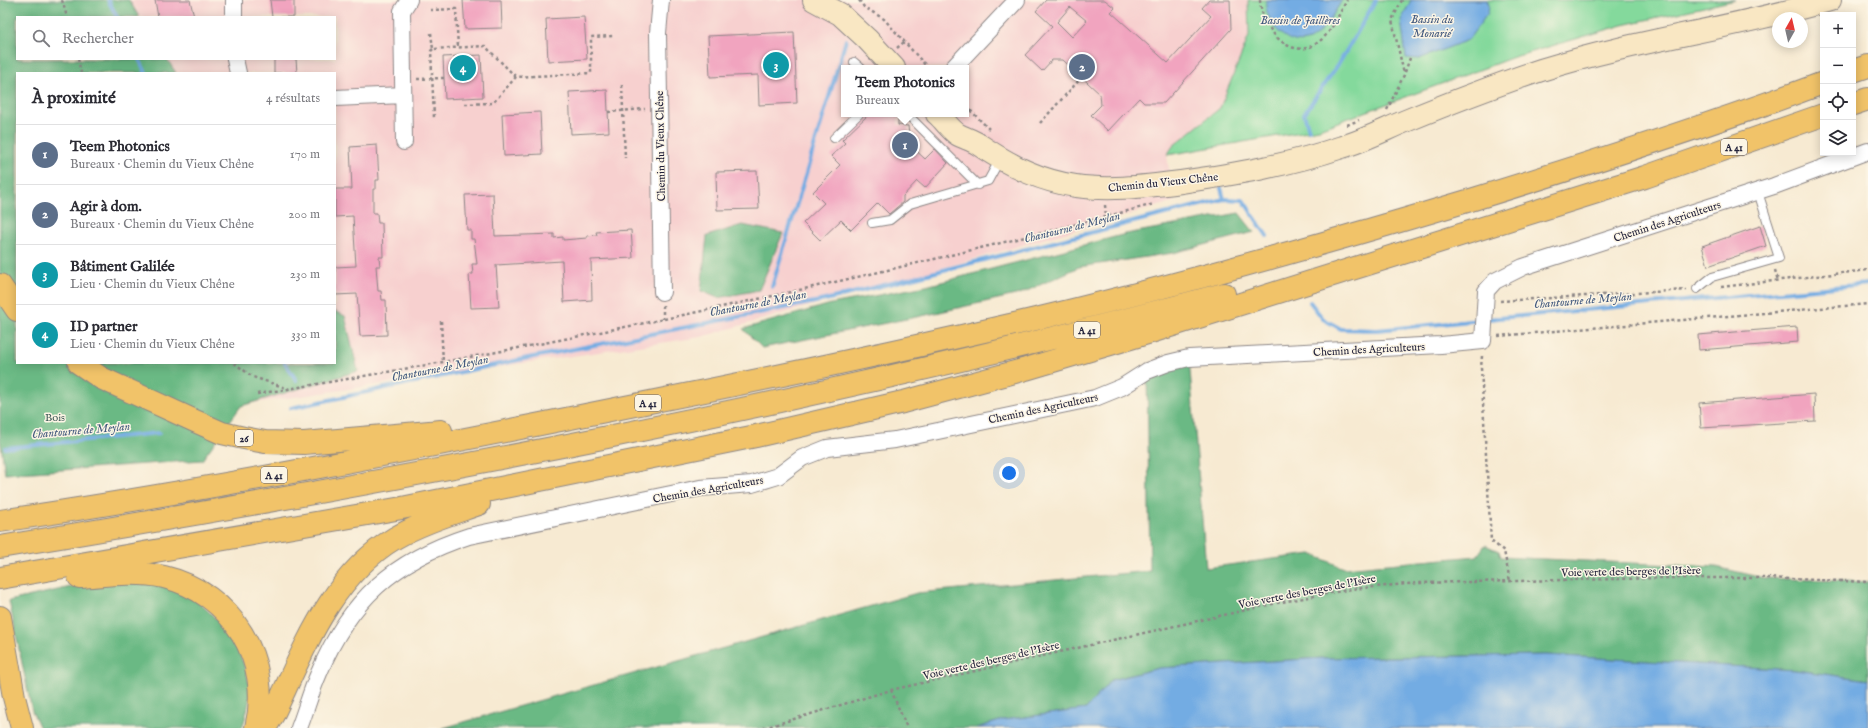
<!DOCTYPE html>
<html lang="fr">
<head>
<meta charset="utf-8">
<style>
  :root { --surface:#fff; --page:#f2f2f3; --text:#2b2b33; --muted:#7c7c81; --line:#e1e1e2; --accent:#0f766e }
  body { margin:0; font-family:"IM FELL English",serif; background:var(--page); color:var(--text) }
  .controls { position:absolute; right:12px; top:12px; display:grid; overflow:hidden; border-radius:0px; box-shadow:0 2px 10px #0003 }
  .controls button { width:36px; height:36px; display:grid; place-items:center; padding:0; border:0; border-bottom:1px solid var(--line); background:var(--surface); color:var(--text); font:20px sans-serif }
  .compass { position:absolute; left:1772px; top:12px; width:36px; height:36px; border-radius:50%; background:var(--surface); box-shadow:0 2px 10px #0003; rotate:8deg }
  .you { position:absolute; left:1009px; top:473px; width:14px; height:14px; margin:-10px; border:3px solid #fff; border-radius:50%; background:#1a73e8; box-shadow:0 0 0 6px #1a73e833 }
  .badge { display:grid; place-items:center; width:26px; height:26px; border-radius:50%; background:var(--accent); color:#fff; font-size:13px; font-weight:700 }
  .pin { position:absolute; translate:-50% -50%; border:2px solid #fff; box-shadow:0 1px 4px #0006 }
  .popup { position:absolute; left:841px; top:65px; width:128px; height:52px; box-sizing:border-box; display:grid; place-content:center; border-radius:0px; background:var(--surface); filter:drop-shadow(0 1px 3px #0005); font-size:13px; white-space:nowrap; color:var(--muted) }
  .popup b { font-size:15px; color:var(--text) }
  .popup::after { content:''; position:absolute; left:50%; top:100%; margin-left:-8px; border:8px solid transparent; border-top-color:var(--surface) }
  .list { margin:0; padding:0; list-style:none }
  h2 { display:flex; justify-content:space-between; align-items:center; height:52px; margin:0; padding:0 16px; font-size:17px }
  h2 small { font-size:13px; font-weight:400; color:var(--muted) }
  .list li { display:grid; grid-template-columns:26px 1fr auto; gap:12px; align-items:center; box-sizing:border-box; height:60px; padding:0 16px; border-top:1px solid var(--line) }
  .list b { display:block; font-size:15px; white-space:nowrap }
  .list p { margin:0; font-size:13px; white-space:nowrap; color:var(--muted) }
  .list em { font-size:13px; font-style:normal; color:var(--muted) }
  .icon { flex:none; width:22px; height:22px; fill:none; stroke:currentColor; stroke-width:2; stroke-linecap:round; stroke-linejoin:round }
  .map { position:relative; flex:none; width:1868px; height:728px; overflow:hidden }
  .search { position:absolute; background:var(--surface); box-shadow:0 2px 10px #0003; left:16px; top:16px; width:320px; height:44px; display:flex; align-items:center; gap:10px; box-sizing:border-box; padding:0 14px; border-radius:0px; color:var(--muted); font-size:15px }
  .panel { position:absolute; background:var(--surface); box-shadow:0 2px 10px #0003; left:16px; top:72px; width:320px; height:292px; border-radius:0px }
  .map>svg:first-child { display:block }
  .built { fill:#f7d0cf; fill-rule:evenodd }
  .green { fill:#84d99c; stroke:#537e6c }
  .forest { fill:#6bb984; stroke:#466e60 }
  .water { fill:#73ace3; stroke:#4a678f }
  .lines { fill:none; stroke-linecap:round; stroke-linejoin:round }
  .stream { stroke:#73ace3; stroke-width:4 }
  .building { fill:#f1a4bf; fill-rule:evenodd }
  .lane-casing { stroke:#8c8686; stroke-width:10 }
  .street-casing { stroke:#8c8686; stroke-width:18 }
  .secondary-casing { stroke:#8c8686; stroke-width:24 }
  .highway-casing { stroke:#8c8686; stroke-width:24 }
  .path { stroke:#8c8686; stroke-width:2.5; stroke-dasharray:3 3; stroke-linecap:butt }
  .lane { stroke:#fff; stroke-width:8 }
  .street { stroke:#fff; stroke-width:16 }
  .secondary { stroke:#f9e7c3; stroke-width:22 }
  .highway { stroke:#f1c369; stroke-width:22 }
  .labels { text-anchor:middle; stroke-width:3; stroke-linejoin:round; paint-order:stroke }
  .shield { fill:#fcf5e5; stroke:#63616e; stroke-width:1 }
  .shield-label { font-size:10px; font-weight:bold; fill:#22223b }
  .street-label { font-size:11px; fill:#22223b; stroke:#fcf5e5 }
  .park-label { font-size:11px; fill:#3f5958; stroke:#fcf5e5 }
  .water-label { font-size:12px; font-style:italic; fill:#42597e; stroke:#fcf5e5 }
</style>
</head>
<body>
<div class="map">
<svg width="1868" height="728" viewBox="0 0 1868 728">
  <rect width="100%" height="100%" fill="#fcf5e5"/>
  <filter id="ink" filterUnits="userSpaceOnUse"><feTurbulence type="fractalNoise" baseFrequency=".025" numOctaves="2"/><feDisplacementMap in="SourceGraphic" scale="8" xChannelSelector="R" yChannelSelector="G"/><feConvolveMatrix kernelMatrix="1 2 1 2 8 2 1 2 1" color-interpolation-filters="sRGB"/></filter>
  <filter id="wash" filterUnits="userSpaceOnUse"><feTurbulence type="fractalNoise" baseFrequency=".012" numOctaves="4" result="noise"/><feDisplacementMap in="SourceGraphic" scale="16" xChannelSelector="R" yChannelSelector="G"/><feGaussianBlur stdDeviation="0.9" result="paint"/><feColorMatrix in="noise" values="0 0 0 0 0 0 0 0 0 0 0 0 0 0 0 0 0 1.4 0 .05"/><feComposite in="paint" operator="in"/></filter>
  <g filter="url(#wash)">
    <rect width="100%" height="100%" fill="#f7ead2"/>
    <path class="built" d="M0 0H1248L1249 36 1220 108 1173 146 1167 155 1173 202 701 337 103 425 0 432ZM17 17H335V59H17ZM844 68H966V114H844ZM17 73H335V363H17Z"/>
    <path class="green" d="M1248 0H1735L1623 25 1514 57 1319 129 1167 155 1173 146 1220 108 1249 36Z"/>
    <path class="forest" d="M0 0H129L139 17H17V59H167L176 73H17V363H335V311L345 316 358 371 241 406 202 460 5 474 0 438Z
      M1239 213 1254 232 1173 253 1079 267 1020 294 931 314 762 348 743 329 831 304 926 286 1126 234Z
      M742 225 783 233 759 290 718 298 701 291 707 236Z
      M1189 358 1206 568 1311 554 1344 568 1477 556 1485 545 1499 551 1501 557 1716 567 1764 578 1868 582V680L1795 670 1546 655 1323 658 1159 668 1111 680 1087 709 1003 720 977 728H443L917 593 1150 571 1147 371Z
      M142 581C152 583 166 584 175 588 214 607 244 646 250 689 251 698 245 720 242 728H40L32 711 9 601 93 582Z"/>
    <path class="water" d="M1266 0H1342C1336 11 1321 35 1309 40 1291 47 1274 31 1268 15 1266 11 1266 5 1266 0Z
      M1411 0H1487L1489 5 1488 13 1468 40 1419 59 1406 58 1401 20Z
      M1546 655 1795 670 1868 680V728H977L1003 720 1086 709 1111 680 1159 668 1323 658Z"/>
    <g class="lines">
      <path class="stream" d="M108 0 117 17
        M139 59 146 73
        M1309 130 1304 114 1341 60 1376 0
        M1221 188 1224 199
        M772 287 846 40
        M1310 302 1323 319 1341 329 1377 330 1481 320
        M1488 319 1868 284
        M285 363 296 380
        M291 408 523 359 825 300 1224 199 1243 200 1267 236
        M5 448 159 433"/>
    </g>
    <g id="blocks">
      <path class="building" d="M155 0H190L194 17H158Z
        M270 0H294V17H272Z
        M463 0H501L502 28 465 29Z
        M1046 0H1105L1115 8 1111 12 1168 63 1211 16 1202 8 1209 0H1230L1231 29 1164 103H1144L1139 98 1108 131 1091 115 1101 105 1100 94 1063 60H1052L1042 71 1025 55 1052 26 1036 11ZM1070 7 1087 21 1072 37 1057 22Z
        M584 17 587 59 548 61 546 19Z
        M794 32 797 103 759 105 758 75 710 77 708 36Z
        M481 55 483 97 445 99 443 57Z
        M274 59H296L297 73H274Z
        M607 90 609 132 571 134 569 92Z
        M540 112 542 154 504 156 502 114Z
        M869 114H898V125L908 126 910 145 925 159 935 149 948 163 925 188 917 181 903 196V202L889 214 878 203 851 230 841 220 820 240 803 223 824 203 813 192 840 165 831 156 845 143 842 140Z
        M377 145 379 180H376V189H373V213H377L378 223H382L383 257H379L380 266H376L378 291H381L382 300H386L387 335 360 336 357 294 335 295V267L356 266 353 216 335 217V189H352L350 147Z
        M757 171 759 209 717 210 716 172Z
        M493 194 495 236 554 234V238L563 237V240L587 238V236L597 235 596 232 631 230 633 258 591 260 592 300 564 302 562 261 496 265 499 307 471 308 469 274H473L472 264H477L474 239H471V230H467L465 195Z
        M1760 226 1766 246 1708 266 1702 246Z
        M1797 327 1798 342 1699 350 1698 335Z
        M1814 394 1815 421 1701 428 1699 403Z"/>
    </g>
  </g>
  <g filter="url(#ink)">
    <use href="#blocks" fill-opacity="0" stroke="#8c8686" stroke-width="1"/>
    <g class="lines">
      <g class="lane-casing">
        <path id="lane" d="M854 62 861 68
          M907 114 978 185
          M834 138 859 114
          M872 223 890 220 910 204 988 181 1000 159
          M1697 289 1712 277 1779 258 1758 192"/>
      </g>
      <g class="street-casing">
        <path id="street" d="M234 0V17
          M661 0 658 33 662 292
          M235 59 238 73
          M953 68 1017 0
          M335 98 403 95
          M404 142 402 11 409 0
          M299 728C306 710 311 691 319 673 349 600 394 560 469 536L700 488 752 484 778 476 802 458 827 448 895 440 1095 398 1122 387 1147 371 1168 363 1189 358 1441 345 1483 341 1486 291 1495 281 1523 267 1774 186 1868 151"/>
      </g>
      <g class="secondary-casing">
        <path id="secondary" d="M814 0 840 14 867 39 894 68
          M937 114C944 120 950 129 957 134 964 138 972 140 978 144 1051 194 1096 193 1181 182 1236 174 1289 165 1342 147 1365 140 1386 129 1408 120 1452 102 1496 85 1541 70 1636 40 1735 28 1830 0"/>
      </g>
      <g class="highway-casing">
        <path id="highway" d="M1853 71 1868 66
          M1853 104 1868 99
          M0 285 17 310
          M79 363 101 378 195 421 222 433 244 438 265 442 304 443 441 431
          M0 521C215 489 428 447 640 404 767 379 893 352 1019 323 1172 287 1324 244 1474 199 1591 163 1708 126 1823 83
          M0 547C411 479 821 402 1224 294
          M79 577C107 575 137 571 164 577 232 593 273 661 256 728
          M0 578 402 508 756 436 903 402 1026 369 1151 332 1645 177 1823 115
          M0 617 14 697 22 728
          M265 728 273 715C304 650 330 577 395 538 421 523 451 514 479 504"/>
      </g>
      <path class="path" d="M62 0 67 17
        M859 0 864 7 884 19 928 68
        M1260 0C1261 26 1289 63 1317 43 1331 34 1339 14 1347 0
        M1402 0 1392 20 1404 74
        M430 10 456 9 458 48
        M431 33 433 49 485 46 516 77
        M897 48 904 42
        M433 49 431 51 434 118
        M78 59 81 73
        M922 68 926 65
        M417 79 444 78
        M622 85 625 158
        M465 104 493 103 516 77 591 73V37L615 36
        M966 106 989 129
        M1387 110 1404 75 1410 58
        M608 112 645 109
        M1040 123 1082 77
        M1347 125 1359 120
        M1105 205 1106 217
        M1775 270 1778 281
        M1721 287 1868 270
        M1500 301 1687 290
        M663 305V319
        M441 321 443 363
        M1498 336 1868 304
        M1482 356 1481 368 1491 541 1504 551 1510 581
        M234 363 253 377 289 389
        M257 394C559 345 858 282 1154 204
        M891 690 907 728
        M764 728 891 690 1277 603 1352 589 1418 583 1665 578H1764L1868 582"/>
      <use href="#lane" class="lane"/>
      <use href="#street" class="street"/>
      <use href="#secondary" class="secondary"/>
      <use href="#highway" class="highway"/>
    </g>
  </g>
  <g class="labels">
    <g class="shield">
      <rect x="1721" y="139" width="26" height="16" rx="3"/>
      <rect x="1074" y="322" width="26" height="16" rx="3"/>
      <rect x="635" y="395" width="26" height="16" rx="3"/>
      <rect x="235" y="430" width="18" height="16" rx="3"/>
      <rect x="261" y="467" width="26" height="16" rx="3"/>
    </g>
    <g class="shield-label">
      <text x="1734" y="151">A 41</text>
      <text x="1087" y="334">A 41</text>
      <text x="648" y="407">A 41</text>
      <text x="244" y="442">26</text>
      <text x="274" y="479">A 41</text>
    </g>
    <g class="street-label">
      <text transform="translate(660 146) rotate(-91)" y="4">Chemin du Vieux Chêne</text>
      <text transform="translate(1163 182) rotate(-6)" y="4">Chemin du Vieux Chêne</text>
      <text transform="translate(1667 221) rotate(-18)" y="4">Chemin des Agriculteurs</text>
      <text transform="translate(1369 349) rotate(-3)" y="4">Chemin des Agriculteurs</text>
      <text transform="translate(1043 408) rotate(-12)" y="4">Chemin des Agriculteurs</text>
      <text transform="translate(708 489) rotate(-10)" y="4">Chemin des Agriculteurs</text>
      <text transform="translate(1631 571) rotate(-1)" y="4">Voie verte des berges de l'Isère</text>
      <text transform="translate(1307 591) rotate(-11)" y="4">Voie verte des berges de l'Isère</text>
      <text transform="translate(991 660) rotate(-13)" y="4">Voie verte des berges de l'Isère</text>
    </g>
    <g class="park-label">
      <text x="55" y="421">Bois</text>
    </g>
    <g class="water-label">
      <text x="1432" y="23">Bassin du<tspan x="1432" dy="14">Monarié</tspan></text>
      <text x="1300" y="24">Bassin de Jaillères</text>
      <text transform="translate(1072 227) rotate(-14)" y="4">Chantourne de Meylan</text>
      <text transform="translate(1583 300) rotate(-5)" y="4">Chantourne de Meylan</text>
      <text transform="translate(758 303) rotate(-11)" y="4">Chantourne de Meylan</text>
      <text transform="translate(440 368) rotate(-11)" y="4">Chantourne de Meylan</text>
      <text transform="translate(81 430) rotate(-5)" y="4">Chantourne de Meylan</text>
    </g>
  </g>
</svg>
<div class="controls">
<button>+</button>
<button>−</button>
<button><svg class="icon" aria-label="locate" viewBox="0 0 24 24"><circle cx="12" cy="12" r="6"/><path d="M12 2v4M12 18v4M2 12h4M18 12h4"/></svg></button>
<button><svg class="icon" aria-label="layers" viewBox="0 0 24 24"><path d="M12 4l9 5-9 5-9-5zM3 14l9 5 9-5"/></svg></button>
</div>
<svg class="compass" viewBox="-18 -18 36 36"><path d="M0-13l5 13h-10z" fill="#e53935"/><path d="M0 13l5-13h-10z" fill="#7c7c81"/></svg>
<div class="you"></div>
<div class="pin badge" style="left:905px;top:145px;background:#5c6f8a">1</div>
<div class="popup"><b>Teem Photonics</b>Bureaux</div>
<div class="pin badge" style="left:1082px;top:67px;background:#5c6f8a">2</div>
<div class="pin badge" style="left:776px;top:65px;background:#0f9aa8">3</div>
<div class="pin badge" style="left:463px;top:68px;background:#0f9aa8">4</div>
<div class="search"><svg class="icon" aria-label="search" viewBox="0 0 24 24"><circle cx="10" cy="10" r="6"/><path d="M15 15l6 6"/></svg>Rechercher</div>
<section class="panel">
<h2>À proximité<small>4 résultats</small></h2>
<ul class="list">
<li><span class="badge" style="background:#5c6f8a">1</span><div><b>Teem Photonics</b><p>Bureaux · Chemin du Vieux Chêne</p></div><em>170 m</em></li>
<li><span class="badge" style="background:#5c6f8a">2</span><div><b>Agir à dom.</b><p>Bureaux · Chemin du Vieux Chêne</p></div><em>200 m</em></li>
<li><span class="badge" style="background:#0f9aa8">3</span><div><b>Bâtiment Galilée</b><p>Lieu · Chemin du Vieux Chêne</p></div><em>230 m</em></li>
<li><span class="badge" style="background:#0f9aa8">4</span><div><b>ID partner</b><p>Lieu · Chemin du Vieux Chêne</p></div><em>330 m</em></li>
</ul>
</section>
</div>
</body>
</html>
